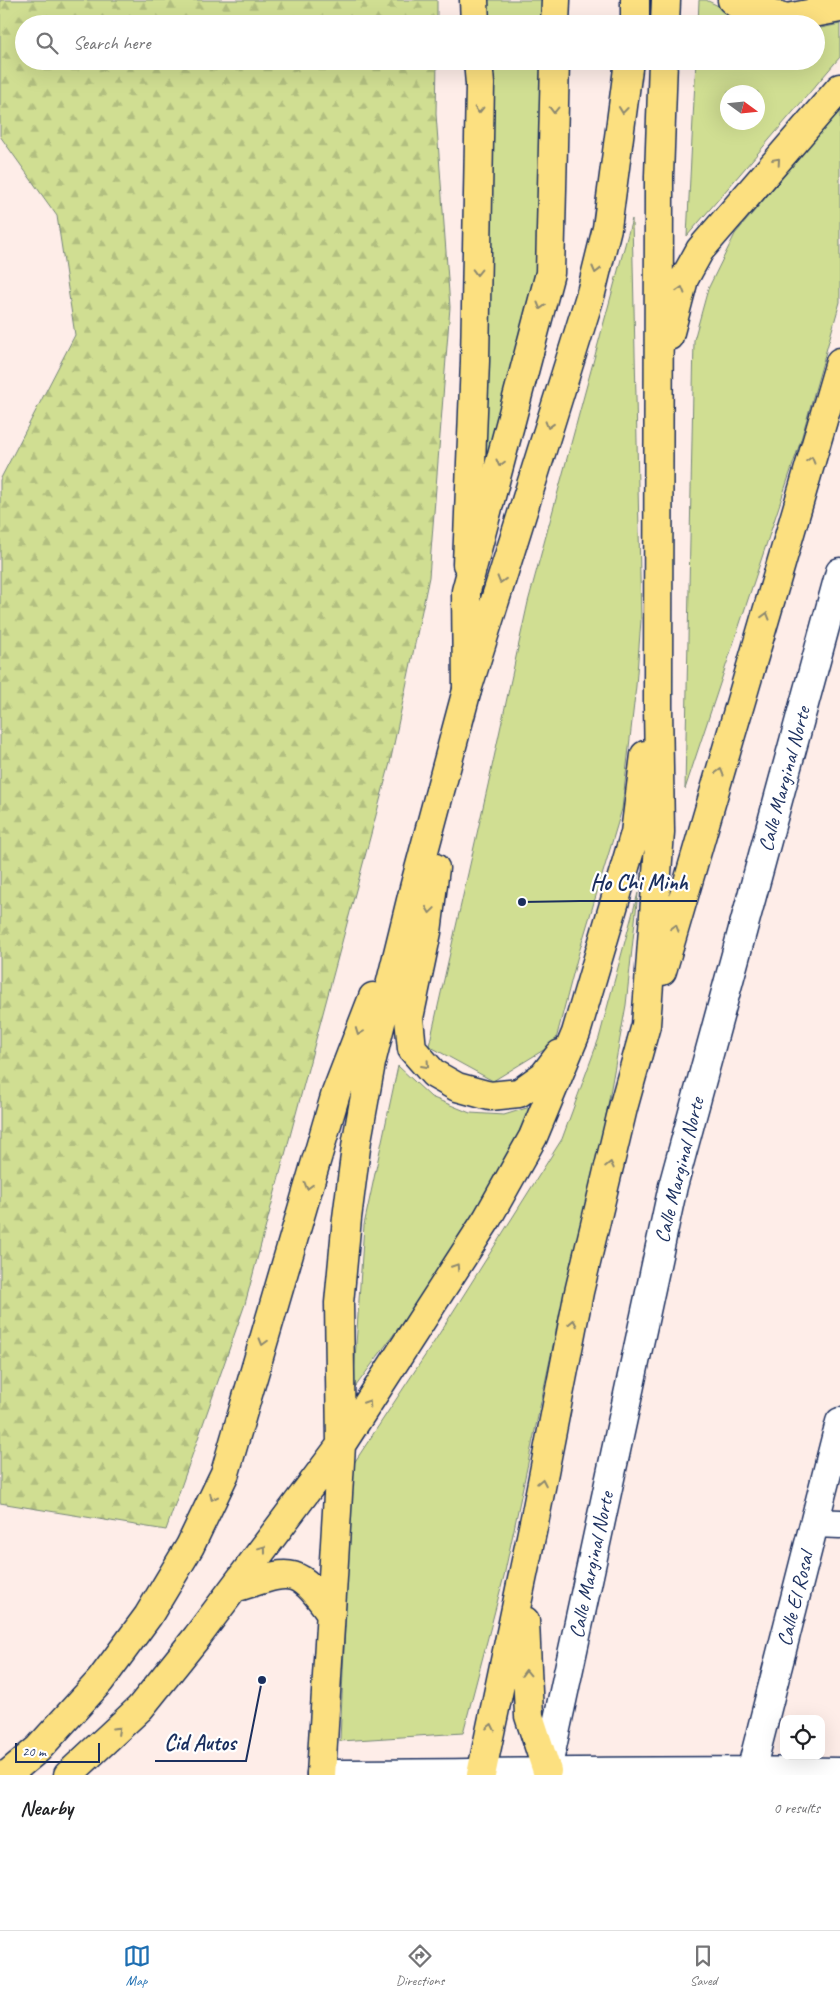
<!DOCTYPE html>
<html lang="en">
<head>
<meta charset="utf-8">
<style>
  :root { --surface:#fff; --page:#f2f2f2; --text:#202124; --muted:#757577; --line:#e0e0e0; --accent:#1f6fb2 }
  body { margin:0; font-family:Caveat,sans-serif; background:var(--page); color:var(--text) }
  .controls { position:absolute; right:15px; bottom:15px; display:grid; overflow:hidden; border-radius:10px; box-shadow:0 5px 20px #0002 }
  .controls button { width:45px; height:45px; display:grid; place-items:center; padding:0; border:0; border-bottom:1px solid var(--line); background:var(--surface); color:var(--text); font:25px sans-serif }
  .compass { position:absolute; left:720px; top:85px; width:45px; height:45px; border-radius:50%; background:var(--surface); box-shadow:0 5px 20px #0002; rotate:105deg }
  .scale { position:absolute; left:15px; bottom:12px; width:85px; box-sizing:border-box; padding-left:5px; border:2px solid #1b2f5e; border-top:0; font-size:14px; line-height:18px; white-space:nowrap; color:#1b2f5e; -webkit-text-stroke:4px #fff; paint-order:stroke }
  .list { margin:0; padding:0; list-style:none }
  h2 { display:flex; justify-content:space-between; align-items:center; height:65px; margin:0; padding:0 20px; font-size:21px }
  h2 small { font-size:16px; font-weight:400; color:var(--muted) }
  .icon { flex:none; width:28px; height:28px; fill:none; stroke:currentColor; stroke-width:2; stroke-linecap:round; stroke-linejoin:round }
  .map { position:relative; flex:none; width:840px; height:1775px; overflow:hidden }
  .search { position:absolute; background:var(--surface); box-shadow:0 5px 20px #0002; left:15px; right:15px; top:15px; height:55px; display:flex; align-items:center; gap:12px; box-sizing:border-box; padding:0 18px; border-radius:28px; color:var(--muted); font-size:19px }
  .sheet { height:155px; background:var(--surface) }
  nav { display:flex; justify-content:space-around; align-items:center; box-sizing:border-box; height:70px; border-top:1px solid var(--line); background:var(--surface); font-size:14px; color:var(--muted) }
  nav a { display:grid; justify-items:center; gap:2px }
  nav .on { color:var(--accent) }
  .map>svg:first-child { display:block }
  .grass { fill:#d0de92; stroke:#768678; fill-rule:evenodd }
  .forest { fill:url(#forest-firs); stroke:#768678 }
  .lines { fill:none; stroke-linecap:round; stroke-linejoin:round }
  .minor-casing { stroke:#1b2f5e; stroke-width:31 }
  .major-casing { stroke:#1b2f5e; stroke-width:31 }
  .highway-casing { stroke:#1b2f5e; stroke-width:31 }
  .minor { stroke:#fff; stroke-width:28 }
  .major { stroke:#fce080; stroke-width:28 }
  .highway { stroke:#fce080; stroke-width:28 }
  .oneway { stroke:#8c886f }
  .labels { text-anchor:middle; stroke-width:4.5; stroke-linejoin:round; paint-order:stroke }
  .street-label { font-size:21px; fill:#1b2f5e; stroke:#fff }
  .leader { fill:none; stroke:#1b2f5e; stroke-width:2 }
  .callout-dot { fill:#1b2f5e; stroke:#fff; stroke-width:2 }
  .callout-label { font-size:22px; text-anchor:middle; font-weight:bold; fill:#1b2f5e; stroke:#fff; stroke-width:4.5; stroke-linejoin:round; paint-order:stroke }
</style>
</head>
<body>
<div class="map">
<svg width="840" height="1775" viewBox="0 0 840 1775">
  <defs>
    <pattern id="forest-firs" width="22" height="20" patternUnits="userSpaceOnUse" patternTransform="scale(1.25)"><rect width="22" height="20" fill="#d0de92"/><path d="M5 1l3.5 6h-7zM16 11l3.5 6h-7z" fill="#b2bf80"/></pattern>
  </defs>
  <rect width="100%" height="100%" fill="#feede8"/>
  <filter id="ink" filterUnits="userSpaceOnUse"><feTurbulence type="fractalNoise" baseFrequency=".02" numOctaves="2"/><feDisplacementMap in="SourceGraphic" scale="10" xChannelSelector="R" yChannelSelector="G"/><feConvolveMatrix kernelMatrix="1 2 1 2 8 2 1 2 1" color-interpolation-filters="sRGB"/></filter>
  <g filter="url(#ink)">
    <path class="grass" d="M485 0H547V24H485Z
      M699 0H706L756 24H698Z
      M840 24V57L687 236 696 61H816V29ZM728 92H758V122H728Z
      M485 61H546L538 281 477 494Z
      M840 109V302L800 443 685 789 694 340 708 289 735 234Z
      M632 219 641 620 636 686 622 809 577 959 555 1043 493 1081 429 1046 488 785 528 602Z
      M638 893 626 1005 598 1160 561 1308 504 1576 463 1733 340 1741 352 1466 434 1342 562 1139 599 1038Z
      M398 1066 431 1097 470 1113 504 1115 530 1107C488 1210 418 1301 353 1390L364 1225Z"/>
    <path class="forest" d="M0 0H437V24H24V61H437L436 114 450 307 429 577 390 763 245 1304 166 1530 0 1503V480L75 335 57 216 0 136Z"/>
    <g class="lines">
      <g class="minor-casing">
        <path id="minor" d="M815 1523 840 1524
          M321 1774C494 1774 667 1769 840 1772
          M546 1775 673 1186 840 572
          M750 1775 840 1422"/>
      </g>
      <g class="major-casing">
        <path id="major" d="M474 0 475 24
          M732 0 737 4 787 18 840 8
          M635 24V0
          M665 24 666 0
          M669 336 684 279 700 250 840 88
          M467 564 475 361 480 84 478 61
          M435 868 427 932 409 1018 412 1049 434 1074 457 1087 490 1096 519 1093 544 1075 560 1054
          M662 971 840 362
          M234 1588C288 1572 295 1562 330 1612
          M525 1621 529 1716 547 1771
          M7 1775 38 1749 100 1681 148 1616 190 1546 225 1473 336 1093 373 997
          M68 1775 140 1708 197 1637 341 1445 487 1219 533 1137 576 1033 635 833 645 755
          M321 1775 341 1445 339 1303 347 1218 357 1140 371 1063 414 888 467 690 591 293 607 228 629 61
          M481 1775 536 1513 579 1292 623 1108 646 1025 660 832 658 706 659 176 663 61"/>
      </g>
      <g class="highway-casing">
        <path id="highway" d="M555 24 556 0
          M467 690 466 591 550 273 555 61"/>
      </g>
      <use href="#minor" class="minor"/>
      <use href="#major" class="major"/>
      <use href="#highway" class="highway"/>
    </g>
    <defs><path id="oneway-chevron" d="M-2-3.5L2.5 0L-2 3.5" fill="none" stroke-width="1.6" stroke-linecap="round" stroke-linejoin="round" transform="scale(1.25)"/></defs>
    <g class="oneway">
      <use href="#oneway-chevron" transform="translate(479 110) rotate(91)"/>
      <use href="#oneway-chevron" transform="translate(554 110) rotate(91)"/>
      <use href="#oneway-chevron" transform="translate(623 110) rotate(96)"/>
      <use href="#oneway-chevron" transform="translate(777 161) rotate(-49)"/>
      <use href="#oneway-chevron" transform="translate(596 270) rotate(104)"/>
      <use href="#oneway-chevron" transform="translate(477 272) rotate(91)"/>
      <use href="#oneway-chevron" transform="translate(681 290) rotate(-73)"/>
      <use href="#oneway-chevron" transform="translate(541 306) rotate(105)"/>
      <use href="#oneway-chevron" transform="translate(549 425) rotate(107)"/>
      <use href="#oneway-chevron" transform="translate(811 460) rotate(-74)"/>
      <use href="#oneway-chevron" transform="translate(500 463) rotate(105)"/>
      <use href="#oneway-chevron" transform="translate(501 580) rotate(107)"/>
      <use href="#oneway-chevron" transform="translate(766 616) rotate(-74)"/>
      <use href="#oneway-chevron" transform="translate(720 772) rotate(-74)"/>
      <use href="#oneway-chevron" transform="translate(430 910) rotate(98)"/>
      <use href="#oneway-chevron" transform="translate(675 928) rotate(-74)"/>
      <use href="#oneway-chevron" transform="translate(359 1032) rotate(111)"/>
      <use href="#oneway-chevron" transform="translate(426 1065) rotate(48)"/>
      <use href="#oneway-chevron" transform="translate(610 1165) rotate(-77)"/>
      <use href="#oneway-chevron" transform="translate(308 1186) rotate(106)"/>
      <use href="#oneway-chevron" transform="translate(456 1267) rotate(-57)"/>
      <use href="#oneway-chevron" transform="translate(573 1323) rotate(-79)"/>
      <use href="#oneway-chevron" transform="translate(263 1342) rotate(106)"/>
      <use href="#oneway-chevron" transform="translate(368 1403) rotate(-57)"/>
      <use href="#oneway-chevron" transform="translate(542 1482) rotate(-79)"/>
      <use href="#oneway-chevron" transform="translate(213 1497) rotate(115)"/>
      <use href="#oneway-chevron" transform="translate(263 1549) rotate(-53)"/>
      <use href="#oneway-chevron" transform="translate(526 1673) rotate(-92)"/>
      <use href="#oneway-chevron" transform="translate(491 1727) rotate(-78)"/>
      <use href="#oneway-chevron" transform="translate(117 1730) rotate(-43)"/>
    </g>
  </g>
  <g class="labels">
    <g class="street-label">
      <text transform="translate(784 779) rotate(-75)" y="7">Calle Marginal Norte</text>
      <text transform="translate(679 1170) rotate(-76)" y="7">Calle Marginal Norte</text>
      <text transform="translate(591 1565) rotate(-78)" y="7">Calle Marginal Norte</text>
      <text transform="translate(795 1599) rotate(-76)" y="7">Calle El Rosal</text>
    </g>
  </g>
  <path class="leader" d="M522 902L580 901H697M262 1680L246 1761H155"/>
  <g class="callout-dot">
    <circle cx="522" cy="902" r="5"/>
    <circle cx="262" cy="1680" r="5"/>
  </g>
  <g class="callout-label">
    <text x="639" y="890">Ho Chi Minh</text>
    <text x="200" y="1750">Cid Autos</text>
  </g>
</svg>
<div class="controls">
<button><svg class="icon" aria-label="locate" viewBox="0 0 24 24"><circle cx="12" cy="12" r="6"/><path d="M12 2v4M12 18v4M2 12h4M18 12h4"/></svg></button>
</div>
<svg class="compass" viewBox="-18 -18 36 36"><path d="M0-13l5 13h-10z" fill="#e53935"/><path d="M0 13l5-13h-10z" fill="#757577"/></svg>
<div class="scale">20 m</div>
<div class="search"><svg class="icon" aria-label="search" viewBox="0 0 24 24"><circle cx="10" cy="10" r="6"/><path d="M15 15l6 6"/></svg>Search here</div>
</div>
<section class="sheet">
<h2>Nearby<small>0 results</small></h2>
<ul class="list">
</ul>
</section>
<nav>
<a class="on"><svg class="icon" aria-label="map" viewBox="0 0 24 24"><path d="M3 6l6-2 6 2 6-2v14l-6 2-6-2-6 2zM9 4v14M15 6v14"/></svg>Map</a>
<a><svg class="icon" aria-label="directions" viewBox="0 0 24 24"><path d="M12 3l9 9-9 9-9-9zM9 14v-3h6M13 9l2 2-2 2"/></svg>Directions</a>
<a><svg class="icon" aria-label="saved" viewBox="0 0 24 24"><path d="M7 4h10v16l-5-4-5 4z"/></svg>Saved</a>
</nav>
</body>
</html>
